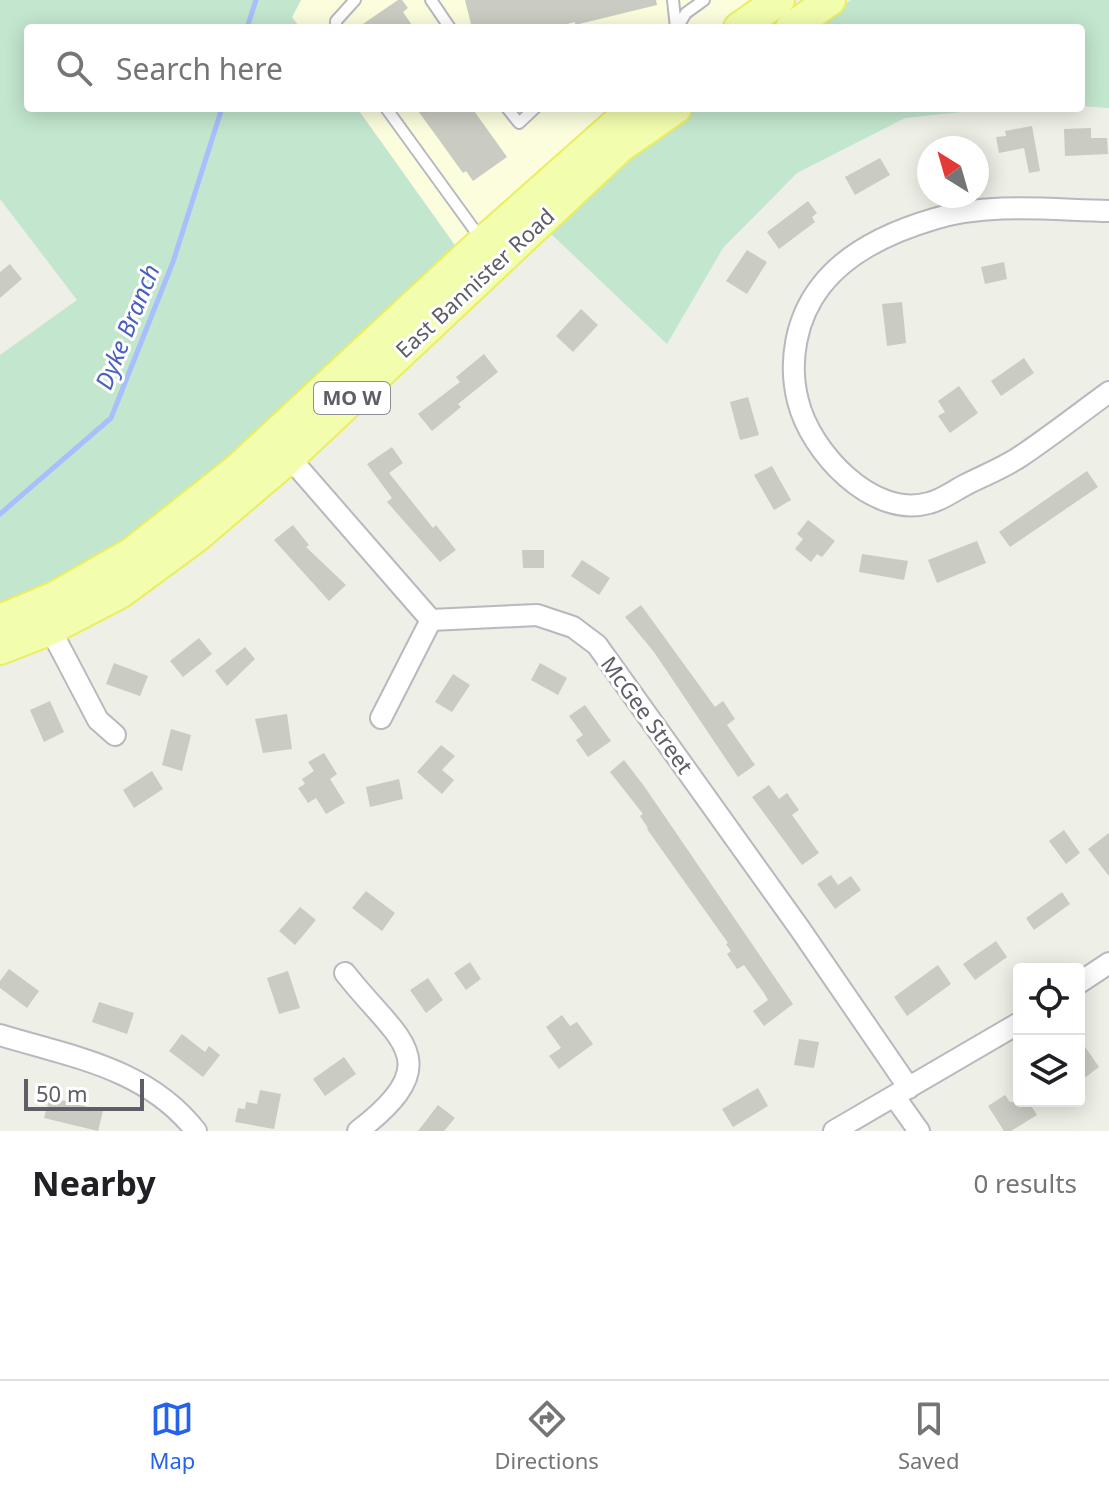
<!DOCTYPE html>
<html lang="en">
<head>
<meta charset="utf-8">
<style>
  :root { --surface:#fff; --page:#f2f2f2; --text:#202124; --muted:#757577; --line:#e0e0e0; --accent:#2563eb }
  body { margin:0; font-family:"Noto Sans",sans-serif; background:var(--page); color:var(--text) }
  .controls { position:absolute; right:24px; bottom:24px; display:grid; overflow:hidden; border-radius:8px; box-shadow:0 4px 20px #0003 }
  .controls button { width:72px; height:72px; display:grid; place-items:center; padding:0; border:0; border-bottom:2px solid var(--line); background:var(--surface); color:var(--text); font:40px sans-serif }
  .compass { position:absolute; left:917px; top:136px; width:72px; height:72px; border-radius:50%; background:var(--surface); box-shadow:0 4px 20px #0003; rotate:323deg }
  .scale { position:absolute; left:24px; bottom:20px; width:120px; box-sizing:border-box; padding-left:8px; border:4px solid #5d5e66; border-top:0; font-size:22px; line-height:28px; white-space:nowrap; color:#5d5e66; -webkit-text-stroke:6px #fff; paint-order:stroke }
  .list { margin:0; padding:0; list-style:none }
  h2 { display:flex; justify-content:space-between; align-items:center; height:104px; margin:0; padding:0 32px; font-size:34px }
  h2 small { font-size:26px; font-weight:400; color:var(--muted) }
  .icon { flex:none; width:44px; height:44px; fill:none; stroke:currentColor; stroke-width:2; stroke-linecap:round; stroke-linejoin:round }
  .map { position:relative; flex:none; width:1109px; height:1131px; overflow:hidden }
  .search { position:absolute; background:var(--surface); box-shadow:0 4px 20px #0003; left:24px; right:24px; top:24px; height:88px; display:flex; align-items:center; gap:20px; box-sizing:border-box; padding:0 28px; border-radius:8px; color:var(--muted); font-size:30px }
  .sheet { height:248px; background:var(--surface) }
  nav { display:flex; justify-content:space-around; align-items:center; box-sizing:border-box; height:112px; border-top:2px solid var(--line); background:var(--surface); font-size:22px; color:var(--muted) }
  nav a { display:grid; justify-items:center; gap:4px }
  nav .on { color:var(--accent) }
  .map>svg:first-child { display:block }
  .commercial { fill:#fbfddd }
  .green { fill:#c3e6ce }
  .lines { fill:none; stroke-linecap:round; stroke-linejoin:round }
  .stream { stroke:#a8befd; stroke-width:5 }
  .building { fill:#cacbc2 }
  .lane-casing { stroke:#b8b8bf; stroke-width:14 }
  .street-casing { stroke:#b8b8bf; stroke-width:24 }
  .primary-casing { stroke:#ebee60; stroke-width:34 }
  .lane { stroke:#fff; stroke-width:10 }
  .street { stroke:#fff; stroke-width:20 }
  .primary { stroke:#f2fdad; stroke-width:30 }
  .labels { text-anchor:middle; stroke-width:6; stroke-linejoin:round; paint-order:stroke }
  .shield { fill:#fff; stroke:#8e8e94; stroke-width:2 }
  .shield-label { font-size:20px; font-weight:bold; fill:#5d5e66 }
  .street-label { font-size:22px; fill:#5d5e66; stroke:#fff }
  .water-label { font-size:24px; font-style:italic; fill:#4a60c1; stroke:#fff }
</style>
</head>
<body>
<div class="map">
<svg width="1109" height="1131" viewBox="0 0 1109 1131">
  <rect width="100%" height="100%" fill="#eeefe6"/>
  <path class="commercial" d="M301 0H764L725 28H300L292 17Z
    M357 108H622L459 251Z"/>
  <path class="green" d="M0 0H301L292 17 300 28H28V108H357L459 251 223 470 112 553 0 609V355L77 300 0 199Z
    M851 0H1109V108L1081 106V28H810Z
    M696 108H999L905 118 797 173 723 248 667 344 547 230 632 155Z"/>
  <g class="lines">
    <path class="stream" d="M247 28 256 0
      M0 514 111 418 173 262 222 108"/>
  </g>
  <path class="building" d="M398 0H402L408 8 403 12 414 28H357Z
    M465 0H656L657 5 575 25V22L552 28H472Z
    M416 108H472L507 157 473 181 466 171 463 173Z
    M1032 126 1040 171 1029 173 1024 148 999 153 996 137 1006 136 1005 131Z
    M1091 128V138H1107L1108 154 1065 156 1064 129Z
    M880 158 890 175 855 195 845 177Z
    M808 201 817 213 812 217 815 222 779 249 767 232Z
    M747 250 767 262 747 294 726 281Z
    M1004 262 1007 279 985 284 981 267Z
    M10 264 22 279 0 298V272Z
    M902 302 906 343 887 346 882 304Z
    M581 309 598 325 573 352 556 336Z
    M484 354 498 372 458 404 461 407 432 431 418 414 460 382 456 377Z
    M1024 358 1034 373 1001 396 991 381Z
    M959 386 978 413 950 433 938 416 945 412 938 401Z
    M748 397 759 435 740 440 730 402Z
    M392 447 403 463 389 473 433 528 436 525 456 550 440 562 387 502 392 498 367 464Z
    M772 466 791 500 774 510 754 475Z
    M1087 471 1098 487 1010 547 999 532Z
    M808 520 835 541 822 557 817 554 811 562 795 549 803 539 797 534Z
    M293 525 309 545 306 547 346 585 329 601 274 540Z
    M977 541 986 563 937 583 928 560Z
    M522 550H544V568H523Z
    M862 554 908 561 904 580 859 572Z
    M582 560 610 578 599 595 571 576Z
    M641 605 715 707 723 701 735 719 727 725 755 765 738 777 654 652 625 617Z
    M199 638 212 654 183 677 170 661Z
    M245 647 255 659 227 686 215 671Z
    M114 663 148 676 140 696 106 684Z
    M540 663 567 678 558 695 531 680Z
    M453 674 470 685 452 712 435 702Z
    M50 701 64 732 44 742 30 710Z
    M585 705 611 741 588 757 576 740 583 735 569 716Z
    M287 714 292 749 263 753 255 719Z
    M171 729 191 735 182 771 162 765Z
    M441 745 455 756 442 770 454 780 442 794 417 772Z
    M324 753 337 774 330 779 345 803 326 814 316 798 308 803 298 788 305 784 302 779 314 771 308 762Z
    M624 760 644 786 793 1004 764 1026 753 1011 768 1000 764 993 744 965 737 969 727 954 731 951 726 944 728 943 647 829 648 828 640 816 643 814 610 772Z
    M152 771 163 789 134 808 123 790Z
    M399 779 403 799 370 807 366 787Z
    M769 785 779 799 787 793 799 810 792 815 819 853 802 865 752 797Z
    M1064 830 1080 853 1066 864 1049 841Z
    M1109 833V876L1088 849Z
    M831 875 838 885 851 876 861 890 835 909 817 884Z
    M366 891 395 913 382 931 352 908Z
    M1062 892 1070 904 1034 930 1026 918Z
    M300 907 316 920 295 945 279 931Z
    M996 941 1007 957 975 980 963 964Z
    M470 962 481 979 466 990 454 973Z
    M938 965 951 984 907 1016 894 997Z
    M9 969 39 991 27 1008 0 988V981Z
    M288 971 300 1008 279 1014 267 978Z
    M428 978 443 1000 426 1013 410 990Z
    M99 1002 134 1013 127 1034 92 1022Z
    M562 1015 570 1026 577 1022 593 1044 559 1069 549 1056 561 1048 546 1027Z
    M182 1034 205 1052 209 1046 220 1055 203 1077 169 1051Z
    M1079 1038 1099 1067 1079 1082Z
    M799 1039 819 1042 814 1068 794 1065Z
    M344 1057 356 1074 325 1096 313 1079Z
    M758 1088 768 1106 733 1127 722 1109Z
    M260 1090 281 1094 274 1129 235 1122 238 1108 245 1109 246 1102 257 1104Z
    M1005 1095 1010 1102 1028 1101 1037 1115 1011 1131H1004L988 1106Z
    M50 1097 103 1111 98 1131 44 1118Z
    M438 1105 455 1118 444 1131H418Z"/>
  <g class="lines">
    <g class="lane-casing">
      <path id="lane" d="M431 0 450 28
        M673 0 676 28
        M336 28V21L355 0
        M677 28 686 13 704 0
        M386 108 481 239
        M507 108 519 123 535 108"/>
    </g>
    <g class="street-casing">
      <path id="street" d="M1109 211C1052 210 989 202 934 219 893 231 848 251 821 286 796 318 788 362 798 401 810 451 872 519 929 503 942 500 955 490 967 484 985 475 1005 467 1021 456 1051 436 1080 413 1109 392
        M282 449 431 620 537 615 573 627 597 645 800 929 909 1088
        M45 619 98 720 115 735
        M381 718 431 620
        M345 973C397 1040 451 1060 358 1131
        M1079 983 1109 963
        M0 1035C72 1057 147 1068 196 1131
        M894 1096 919 1131
        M834 1131 1019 1023"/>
    </g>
    <g class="primary-casing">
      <path id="primary" d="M739 28 779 0
        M791 28 830 0
        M0 620 55 597 132 553 238 469 475 249 634 108
        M0 649 49 630 120 593 196 537 290 457 620 147 676 108"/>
    </g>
    <use href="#lane" class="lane"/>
    <use href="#street" class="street"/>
    <use href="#primary" class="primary"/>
  </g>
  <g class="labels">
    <rect class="shield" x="314" y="382" width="76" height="32" rx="6"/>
    <g class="shield-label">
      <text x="352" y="405">MO W</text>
    </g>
    <g class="street-label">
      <text transform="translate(475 283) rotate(-43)" y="8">East Bannister Road</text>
      <text transform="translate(647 715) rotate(54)" y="8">McGee Street</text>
    </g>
    <g class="water-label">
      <text transform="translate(128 327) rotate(-68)" y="8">Dyke Branch</text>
    </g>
  </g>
</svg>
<div class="controls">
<button><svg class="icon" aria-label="locate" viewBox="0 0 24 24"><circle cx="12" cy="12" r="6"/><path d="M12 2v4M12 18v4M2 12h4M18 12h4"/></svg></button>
<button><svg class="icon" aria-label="layers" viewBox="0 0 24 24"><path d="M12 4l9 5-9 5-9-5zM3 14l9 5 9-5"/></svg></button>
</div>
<svg class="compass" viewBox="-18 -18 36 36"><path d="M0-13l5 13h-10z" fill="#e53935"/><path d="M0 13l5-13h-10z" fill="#757577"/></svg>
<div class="scale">50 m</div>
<div class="search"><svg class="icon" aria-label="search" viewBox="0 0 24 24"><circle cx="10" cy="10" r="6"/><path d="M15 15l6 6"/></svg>Search here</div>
</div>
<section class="sheet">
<h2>Nearby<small>0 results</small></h2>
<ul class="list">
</ul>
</section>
<nav>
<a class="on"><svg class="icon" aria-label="map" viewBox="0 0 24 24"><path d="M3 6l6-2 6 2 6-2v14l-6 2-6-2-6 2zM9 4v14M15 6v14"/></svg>Map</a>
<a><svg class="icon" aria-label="directions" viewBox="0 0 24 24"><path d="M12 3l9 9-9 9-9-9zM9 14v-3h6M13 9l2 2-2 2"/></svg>Directions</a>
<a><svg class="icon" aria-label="saved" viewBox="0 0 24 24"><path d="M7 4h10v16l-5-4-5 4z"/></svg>Saved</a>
</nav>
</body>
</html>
